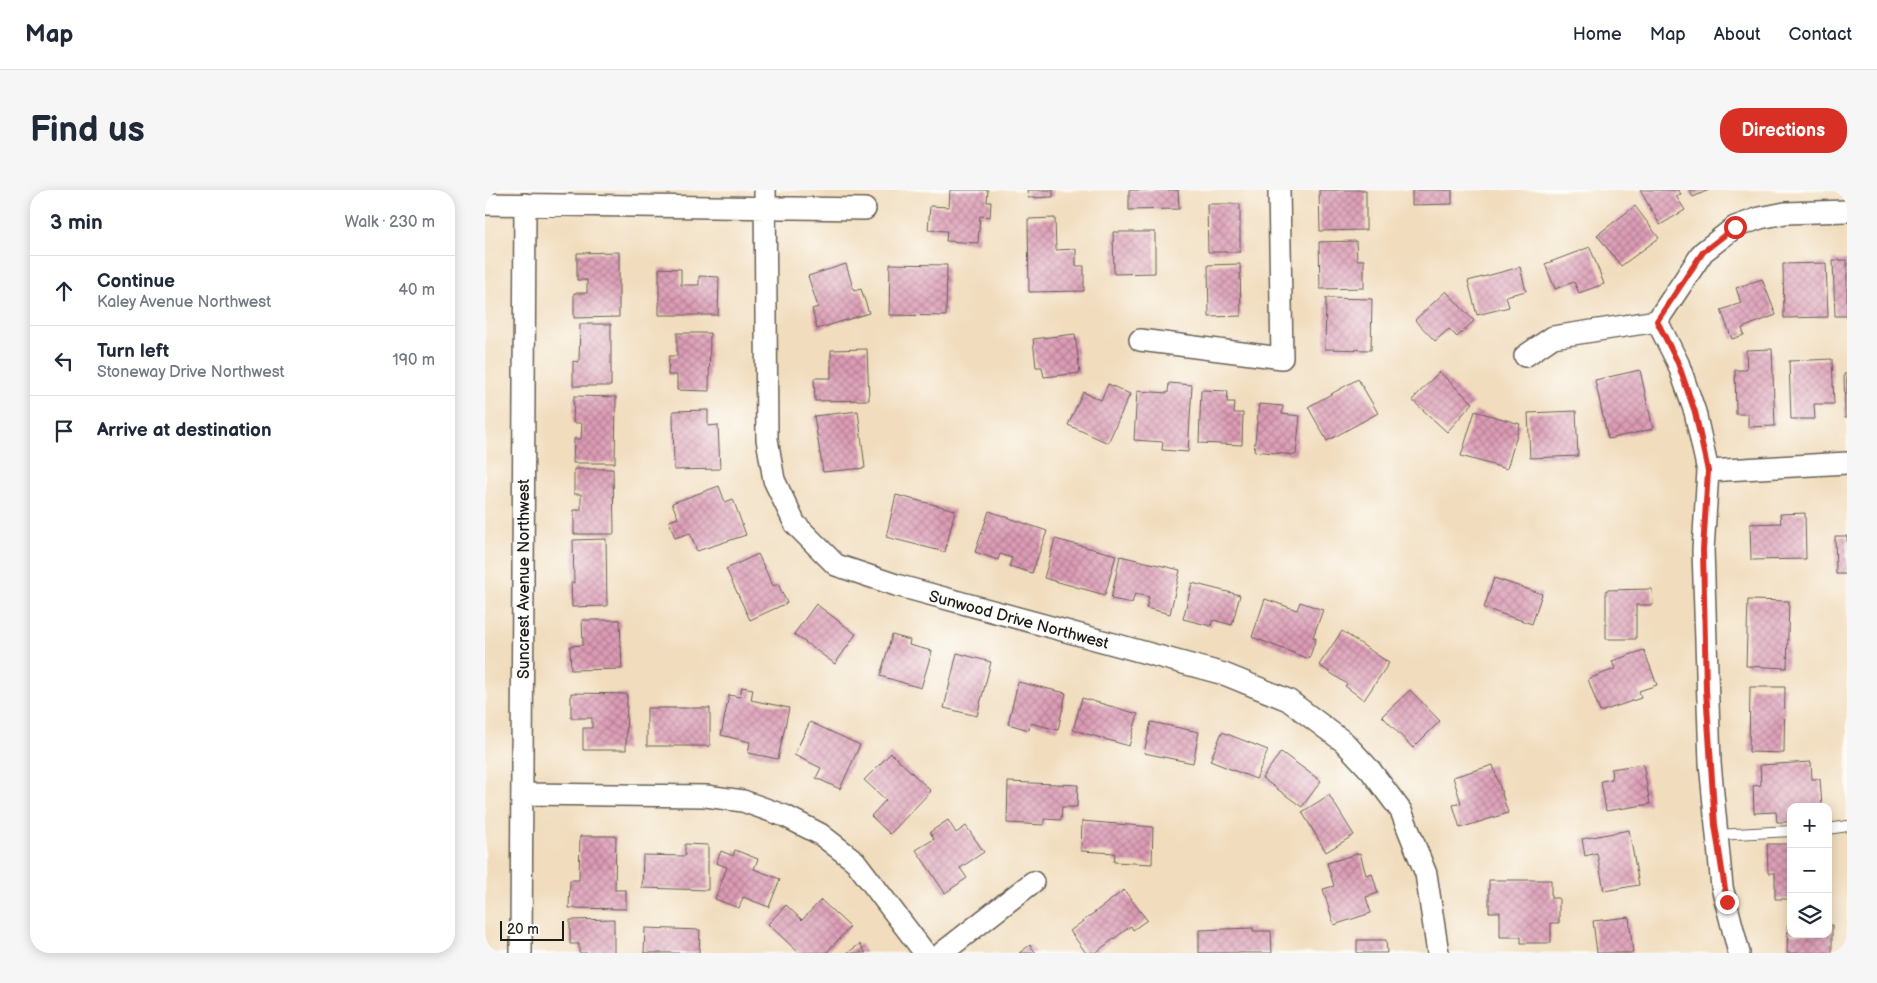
<!DOCTYPE html>
<html lang="en">
<head>
<meta charset="utf-8">
<style>
  :root { --surface:#fff; --page:#f6f6f7; --text:#1f2937; --muted:#747a83; --line:#e0e1e3; --accent:#d93025 }
  body { margin:0; font-family:"Balsamiq Sans",sans-serif; background:var(--page); color:var(--text) }
  .controls { position:absolute; right:15px; bottom:15px; display:grid; overflow:hidden; border-radius:10px; box-shadow:0 2px 12px #0003 }
  .controls button { width:45px; height:45px; display:grid; place-items:center; padding:0; border:0; border-bottom:1px solid var(--line); background:var(--surface); color:var(--text); font:25px sans-serif }
  .scale { position:absolute; left:15px; bottom:12px; width:64px; box-sizing:border-box; padding-left:5px; border:2px solid #1c1c1c; border-top:0; font-size:14px; line-height:18px; white-space:nowrap; color:#1c1c1c; -webkit-text-stroke:4px #fdfcf7; paint-order:stroke }
  .stop { position:absolute; width:15px; height:15px; margin:-11px; border:4px solid #d93025; border-radius:50%; background:#fff }
  .stop.end { background:#d93025; border-color:#fff; box-shadow:0 1px 5px #0008 }
  .list { margin:0; padding:0; list-style:none }
  h2 { display:flex; justify-content:space-between; align-items:center; height:65px; margin:0; padding:0 20px; font-size:21px }
  h2 small { font-size:16px; font-weight:400; color:var(--muted) }
  .list li { display:grid; grid-template-columns:32px 1fr auto; gap:15px; align-items:center; box-sizing:border-box; height:70px; padding:0 20px; border-top:1px solid var(--line) }
  .list b { display:block; font-size:19px; white-space:nowrap }
  .list p { margin:0; font-size:16px; white-space:nowrap; color:var(--muted) }
  .list em { font-size:16px; font-style:normal; color:var(--muted) }
  .icon { flex:none; width:28px; height:28px; fill:none; stroke:currentColor; stroke-width:2; stroke-linecap:round; stroke-linejoin:round }
  .map { position:relative; flex:none; width:1362px; height:763px; overflow:hidden; border-radius:20px }
  header { display:flex; align-items:center; gap:30px; box-sizing:border-box; height:70px; padding:0 25px; background:var(--surface); border-bottom:1px solid var(--line) }
  header strong { font-size:24px }
  nav { display:flex; gap:28px; margin-inline-start:auto; font-size:18px }
  .intro { display:flex; align-items:center; justify-content:space-between; box-sizing:border-box; height:120px; padding:0 30px }
  h1 { margin:0; font-size:35px }
  .button { padding:12px 22px; border-radius:20px; background:var(--accent); color:#fff; font-size:18px; font-weight:700 }
  main { display:flex; gap:30px; padding:0 30px }
  aside { flex:1; background:var(--surface); border-radius:20px; box-shadow:0 2px 12px #0003 }
  .map>svg:first-child { display:block }
  .building { fill:url(#building-cross-hatch) }
  .lines { fill:none; stroke-linecap:round; stroke-linejoin:round }
  .lane-casing { stroke:#676055; stroke-width:12 }
  .street-casing { stroke:#676055; stroke-width:24 }
  .lane { stroke:#fff; stroke-width:10 }
  .street { stroke:#fff; stroke-width:21 }
  .route { stroke:#d93025; stroke-width:6 }
  .labels { text-anchor:middle; stroke-width:4; stroke-linejoin:round; paint-order:stroke }
  .street-label { font-size:16px; fill:#1c1c1c; stroke:#fdfcf7 }
</style>
</head>
<body>
<header>
<strong>Map</strong>
<nav><a>Home</a><a>Map</a><a>About</a><a>Contact</a></nav>
</header>
<div class="intro"><h1>Find us</h1><a class="button">Directions</a></div>
<main>
<aside>
<h2>3 min<small>Walk · 230 m</small></h2>
<ul class="list">
<li><svg class="icon" aria-label="ahead" viewBox="0 0 24 24"><path d="M12 20V5M6 11l6-6 6 6"/></svg><div><b>Continue</b><p>Kaley Avenue Northwest</p></div><em>40 m</em></li>
<li><svg class="icon" aria-label="left" viewBox="0 0 24 24"><path d="M17 20v-9H6M10 6l-5 5 5 5"/></svg><div><b>Turn left</b><p>Stoneway Drive Northwest</p></div><em>190 m</em></li>
<li><svg class="icon" aria-label="arrive" viewBox="0 0 24 24"><path d="M6 21V4h12l-3 4 3 4H6"/></svg><div><b>Arrive at destination</b></div></li>
</ul>
</aside>
<div class="map">
<svg width="1362" height="763" viewBox="0 0 1362 763">
  <defs>
    <pattern id="building-cross-hatch" width="8" height="8" patternUnits="userSpaceOnUse" patternTransform="scale(1.25)"><rect width="8" height="8" fill="#dc9cb5"/><path d="M0 0l8 8M0 8l8-8" fill="none" stroke="#b27e92"/></pattern>
  </defs>
  <rect width="100%" height="100%" fill="#fdfcf7"/>
  <filter id="ink" filterUnits="userSpaceOnUse"><feTurbulence type="fractalNoise" baseFrequency=".02" numOctaves="2"/><feDisplacementMap in="SourceGraphic" scale="10" xChannelSelector="R" yChannelSelector="G"/><feConvolveMatrix kernelMatrix="1 2 1 2 8 2 1 2 1" color-interpolation-filters="sRGB"/></filter>
  <filter id="wash" filterUnits="userSpaceOnUse"><feTurbulence type="fractalNoise" baseFrequency=".0096" numOctaves="4" result="noise"/><feDisplacementMap in="SourceGraphic" scale="20" xChannelSelector="R" yChannelSelector="G"/><feGaussianBlur stdDeviation="1.12" result="paint"/><feColorMatrix in="noise" values="0 0 0 0 0 0 0 0 0 0 0 0 0 0 0 0 0 1.4 0 .05"/><feComposite in="paint" operator="in"/></filter>
  <g filter="url(#wash)">
    <rect width="100%" height="100%" fill="#f1ddbe"/>
    <g id="blocks">
      <path class="building" d="M465 0H503L502 12H506L505 27 495 26 493 53 461 51 462 41 443 40 445 16 464 17Z
        M542 0H568V7L543 8Z
        M644 0H693L694 19 644 20Z
        M834 0H881V40L835 41Z
        M927 0H967V14L927 15Z
        M1155 0H1193L1196 4 1191 6 1200 20 1175 35Z
        M1204 0H1224L1208 7Z
        M722 14H755V62H723Z
        M1150 16 1174 48 1136 76 1112 45Z
        M570 28 571 60 591 59V76H599V101L544 102 543 29Z
        M628 42H670V83L629 84Z
        M871 51 872 70H879V98L835 99 834 52Z
        M1105 57 1119 94 1094 103 1089 92 1070 99 1060 74Z
        M134 62V127L89 128V103H102V90H92V63Z
        M1348 70H1362V126H1350Z
        M1341 73 1343 127 1299 128 1298 74Z
        M361 74 369 101 376 99 384 123 332 139 327 119 333 117 323 86Z
        M405 74 462 75 461 126 404 125Z
        M755 74 756 126 724 127 723 75Z
        M1035 77 1041 101 1021 106 1024 117 992 125 983 91Z
        M174 78 196 79V95H214V86L234 87 233 125H174Z
        M1277 89 1291 125 1257 138 1259 145 1247 149 1236 120 1256 113 1251 98Z
        M961 101 989 131 972 147 964 139 950 151 930 130Z
        M841 108 887 109 886 160 840 159Z
        M95 134H126V196H88V171L94 172Z
        M192 143H225L224 201 192 200V185H183L184 166H192Z
        M590 144 595 183 559 187 557 177H551L548 149Z
        M382 159 384 210 330 211 329 188H346V160Z
        M1287 159 1290 236 1263 237V224H1251L1250 180H1262L1261 160Z
        M1347 169 1349 214H1329L1330 229H1306L1304 171Z
        M1155 180 1168 239 1123 249 1110 190Z
        M954 182 988 213 962 242 927 210Z
        M1359 184H1362V228H1360Z
        M873 189 893 223 842 251 823 217Z
        M684 193 707 195 703 262 677 260 678 252 649 250 652 201 683 203Z
        M623 194 645 204 623 253 583 235 598 202 616 210Z
        M716 200 743 201 742 212H750L749 223H758L757 255 714 253Z
        M89 206 131 207 130 273H88L89 249H96L97 233H88Z
        M774 214 798 216 797 224 815 226 811 265 769 261Z
        M223 220V236L233 235 235 279 189 280 188 221Z
        M373 221 380 278 338 282 329 226Z
        M990 221 1035 234 1022 279 976 266Z
        M1091 221 1093 266 1045 268 1043 223Z
        M89 279H128L129 344H89V320H96V304H89Z
        M234 296 240 312 248 309 261 345 212 361 205 343 190 348 184 331 193 328 187 313Z
        M411 305 470 320 460 362 401 347Z
        M504 321 562 341 547 383 524 376 527 368 515 364 513 370 490 362Z
        M1320 323 1321 369 1266 370 1265 334 1296 333 1295 324Z
        M1350 346H1362V384H1351Z
        M121 349 122 416 87 417 86 393H89L88 350Z
        M570 349 631 365 620 405 559 388Z
        M273 364 288 396 293 394 302 413 265 430 241 379Z
        M635 366 695 380 685 424 661 418 664 407 650 404 647 413 626 409Z
        M1009 388 1057 404 1047 434 999 418Z
        M707 393 755 405 747 435 728 430 726 436 698 429Z
        M1167 399 1168 415H1151V449H1121V400Z
        M780 409 812 420 815 412 838 420 828 447 831 448 824 469 767 447Z
        M1263 410 1304 411 1302 478 1261 476Z
        M331 414 371 444 350 474 309 444Z
        M97 430H135L137 479 86 480 85 456 98 455Z
        M857 441 904 473 879 510 860 496 862 494 834 475Z
        M407 445 425 450 424 455 447 461 436 498 395 486Z
        M1159 460 1172 495 1154 501 1156 508 1115 522 1103 489 1130 479 1127 471Z
        M472 463 506 472 492 526 459 518Z
        M533 492 581 503 573 540 545 533 544 540 523 534Z
        M257 497 268 499 266 510 304 518 293 569 263 563 265 552 236 545 244 505 255 507Z
        M1265 497H1300L1299 563 1264 562Z
        M925 500 955 531 928 558 897 526Z
        M86 503 142 504 141 560H98V538H107V528H86Z
        M597 508 653 524 644 556 588 540Z
        M162 518H225V556H162Z
        M325 532 375 555 355 599 331 588 336 578 309 565Z
        M666 532 714 542 708 573 659 563Z
        M737 542 783 560 771 589 725 571Z
        M796 562 836 591 817 617 777 588Z
        M406 563 446 601 405 644 386 626 401 610 379 590Z
        M1326 572 1327 589H1335L1337 617H1306V632H1292L1291 622 1269 623 1268 596 1276 595 1275 575Z
        M1158 574 1165 614 1121 621 1116 591 1127 589 1126 579Z
        M1008 575 1023 623 975 638 968 615 976 613 968 587Z
        M523 592 593 595 592 617H577L576 630 559 629V635L522 633Z
        M844 605 869 645 841 662 817 622Z
        M463 630 471 643 481 636 499 662 475 678 482 688 460 703 431 660 449 649 445 642Z
        M597 631 668 637 667 674 629 672 630 663 596 661Z
        M1144 640 1154 695 1119 701 1112 663 1100 666 1097 649Z
        M95 646H131L130 700H141V719L84 718 85 690H94Z
        M200 654 223 655V700L157 698 158 665 200 666Z
        M1282 654H1306V709H1290V683H1283Z
        M250 660 273 669 269 679 295 689 284 717 258 707 254 718 230 709 242 677 231 673 236 661 248 666Z
        M875 663 881 685 887 683 893 703 881 707 886 723 849 735 838 699 849 696 842 673Z
        M1004 690H1066V708H1074V733H1066V753H1036V747H1015V722H1004Z
        M639 700 662 730 648 740 646 736 610 763H601L585 741Z
        M336 710 365 737 341 763H314L283 734 301 715 317 730Z
        M1144 727 1148 763H1112L1108 731Z
        M129 729V763H94V754H85V730Z
        M1303 734H1306V744H1343V735H1347V763H1302Z
        M160 738 215 740 214 763H159Z
        M768 738V741H786L787 763H714V740Z
        M872 750H901L902 763H872Z
        M375 754 381 763H362Z
        M545 755 551 763H534Z"/>
    </g>
  </g>
  <g filter="url(#ink)">
    <use href="#blocks" fill-opacity="0" stroke="#676055" stroke-width="1"/>
    <g class="lines">
      <g class="lane-casing">
        <path id="lane" d="M1343 639 1362 636
          M1232 645 1306 641"/>
      </g>
      <g class="street-casing">
        <path id="street" d="M280 0 282 249 289 290 310 334 351 375 411 395 739 484 803 510 859 552 886 581 916 621 941 684 953 763
          M0 14 380 19
          M1172 131 1193 173 1210 222 1223 281 1218 360 1225 573 1237 697 1254 763
          M1172 131 1218 62 1250 37 1275 28 1300 23 1362 21
          M655 150 797 168 794 0
          M1040 166 1068 147 1172 131
          M1223 281 1362 273
          M37 604 221 606 258 611 300 626 335 644 370 671 440 763
          M36 763 40 14
          M457 763 548 692"/>
      </g>
      <use href="#lane" class="lane"/>
      <use href="#street" class="street"/>
    </g>
  </g>
  <g class="lines" filter="url(#ink)">
    <path class="route" d="M1242 712 1230 635 1221 500 1218 360 1223 281 1210 222 1193 173 1172 131 1218 62 1250 37"/>
  </g>
  <g class="labels">
    <g class="street-label">
      <text transform="translate(38 389) rotate(-90)" y="6">Suncrest Avenue Northwest</text>
      <text transform="translate(534 429) rotate(15)" y="6">Sunwood Drive Northwest</text>
    </g>
  </g>
</svg>
<div class="controls">
<button>+</button>
<button>−</button>
<button><svg class="icon" aria-label="layers" viewBox="0 0 24 24"><path d="M12 4l9 5-9 5-9-5zM3 14l9 5 9-5"/></svg></button>
</div>
<div class="scale">20 m</div>
<div class="stop" style="left:1250px;top:37px"></div>
<div class="stop end" style="left:1242px;top:712px"></div>
</div>
</main>
</body>
</html>
